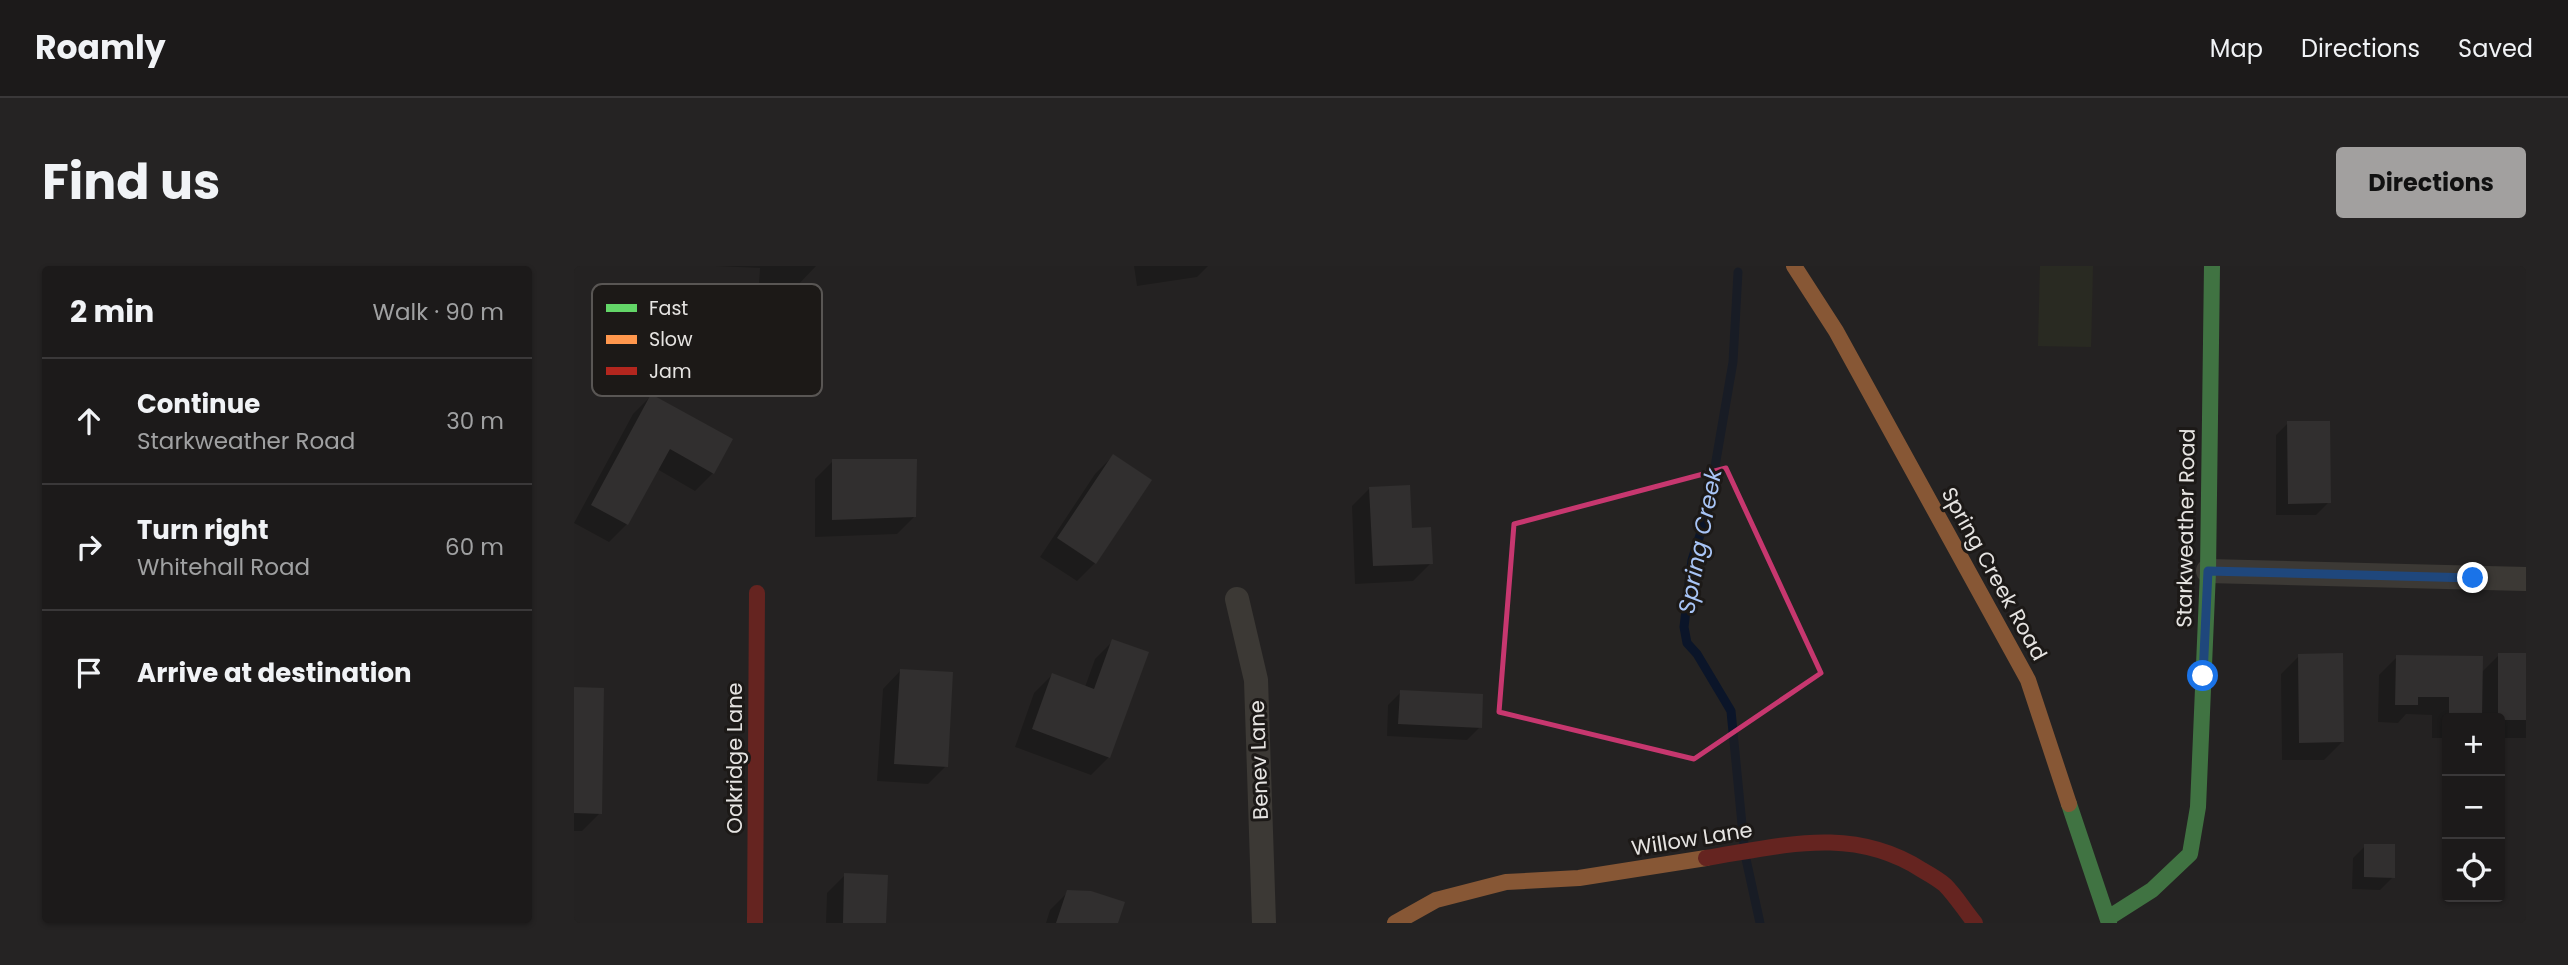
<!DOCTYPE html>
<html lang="en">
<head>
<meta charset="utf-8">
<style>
  :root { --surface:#1c1a1a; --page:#252323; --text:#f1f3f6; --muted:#a0a1a2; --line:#3a3839; --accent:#a2a09f }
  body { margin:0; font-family:Poppins,sans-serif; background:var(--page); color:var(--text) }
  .controls { position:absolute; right:21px; bottom:21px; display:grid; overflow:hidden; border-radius:7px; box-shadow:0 2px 5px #0004 }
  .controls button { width:63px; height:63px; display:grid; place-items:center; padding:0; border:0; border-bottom:2px solid var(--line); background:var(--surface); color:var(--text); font:35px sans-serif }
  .stop { position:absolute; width:21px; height:21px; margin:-16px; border:5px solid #1a73e8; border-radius:50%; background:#fff }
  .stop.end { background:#1a73e8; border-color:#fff; box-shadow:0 2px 7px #0008 }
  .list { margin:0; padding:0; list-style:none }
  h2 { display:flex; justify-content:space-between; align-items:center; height:91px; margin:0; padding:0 28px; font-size:30px }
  h2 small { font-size:23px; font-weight:400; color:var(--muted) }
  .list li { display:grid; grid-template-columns:46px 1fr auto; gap:21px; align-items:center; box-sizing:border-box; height:126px; padding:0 28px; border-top:2px solid var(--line) }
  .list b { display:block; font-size:26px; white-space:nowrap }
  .list p { margin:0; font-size:23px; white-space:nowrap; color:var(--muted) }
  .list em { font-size:23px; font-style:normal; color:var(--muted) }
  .icon { flex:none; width:38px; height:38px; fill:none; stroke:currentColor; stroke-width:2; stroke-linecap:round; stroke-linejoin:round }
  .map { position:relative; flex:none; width:1952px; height:657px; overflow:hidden; border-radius:7px }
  header { display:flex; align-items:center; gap:42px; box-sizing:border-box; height:98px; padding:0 35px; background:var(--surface); border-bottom:2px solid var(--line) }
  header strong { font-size:33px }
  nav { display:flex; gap:38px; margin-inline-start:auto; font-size:24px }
  .intro { display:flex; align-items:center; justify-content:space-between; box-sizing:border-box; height:168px; padding:0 42px }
  h1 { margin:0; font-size:49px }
  .button { padding:18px 32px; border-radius:7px; background:var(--accent); color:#111; font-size:24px; font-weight:700 }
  main { display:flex; gap:42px; padding:0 42px }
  aside { flex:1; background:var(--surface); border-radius:7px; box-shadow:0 2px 5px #0004 }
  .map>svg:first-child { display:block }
  .green { fill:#303322 }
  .shadow { fill:#0007 }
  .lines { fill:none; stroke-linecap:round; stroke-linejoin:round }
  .stream { stroke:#0b1529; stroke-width:9 }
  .building { fill:#403e3e }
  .street { stroke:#59554c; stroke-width:24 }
  .fast { stroke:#63d668; stroke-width:16 }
  .slow { stroke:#ff974d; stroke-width:16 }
  .jam { stroke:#b3261e; stroke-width:16 }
  .route { stroke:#1a73e8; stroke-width:9 }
  .marked { fill:none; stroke:#c7376f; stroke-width:5; stroke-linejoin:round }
  .labels { text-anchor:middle; stroke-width:6; stroke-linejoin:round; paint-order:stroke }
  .street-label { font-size:21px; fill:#e6e4e2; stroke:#1c1917 }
  .water-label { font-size:23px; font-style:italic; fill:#a8c5f7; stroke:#1c1917 }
  .key { fill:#1c1917; stroke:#595654; stroke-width:2 }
  .key-label { font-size:19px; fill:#e6e4e2 }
</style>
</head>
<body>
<header>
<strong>Roamly</strong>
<nav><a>Map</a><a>Directions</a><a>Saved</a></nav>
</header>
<div class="intro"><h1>Find us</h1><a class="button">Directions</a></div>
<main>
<aside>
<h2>2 min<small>Walk · 90 m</small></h2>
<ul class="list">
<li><svg class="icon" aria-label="ahead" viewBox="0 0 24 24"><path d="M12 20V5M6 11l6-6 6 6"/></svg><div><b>Continue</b><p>Starkweather Road</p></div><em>30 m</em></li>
<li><svg class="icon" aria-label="right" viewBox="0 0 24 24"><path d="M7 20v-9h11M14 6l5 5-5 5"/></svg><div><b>Turn right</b><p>Whitehall Road</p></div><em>60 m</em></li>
<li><svg class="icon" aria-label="arrive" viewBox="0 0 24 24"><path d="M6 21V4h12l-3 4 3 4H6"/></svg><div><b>Arrive at destination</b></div></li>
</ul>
</aside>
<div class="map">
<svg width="1952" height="657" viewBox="0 0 1952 657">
  <rect width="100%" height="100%" fill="#252322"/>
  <path class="green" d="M1466 0H1519L1517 81 1464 80Z"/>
  <path class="shadow" d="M141 0H242L224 19 185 17 186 2Z
    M560 0H634L623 11 563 20Z
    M77 130 139 207 121 225 83 203 53 258 35 276 0 257 59 148Z
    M1714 157 1755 236 1742 249H1702V169Z
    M539 190 576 214 521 297 503 315 466 291 521 208Z
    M259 195 341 250 323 268 241 271V213Z
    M796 222 836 263 857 297 839 315 781 318 778 240Z
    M539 375 535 491 517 509 441 481 460 427 478 409 511 421 521 393Z
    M1925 389H1952V472H1926V452H1873V472H1858V449L1832 448 1824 457 1804 456 1805 409 1823 391 1907 407Z
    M1725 390 1768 476 1750 494H1708L1707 408Z
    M326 405 372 500 354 518 303 515 309 423Z
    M0 423 26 547 8 565H0Z
    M827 426 906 461 893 474 813 470 814 439Z
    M1791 580 1819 611 1806 624 1778 623 1779 592Z
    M271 609 311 657H252L253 627Z
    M494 626 542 657H472L476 644Z"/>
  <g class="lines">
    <path class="stream" d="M1164 6 1159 96 1133 247 1118 294 1110 361 1113 377 1123 388 1157 445 1170 579
      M1172 593 1186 657"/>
  </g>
  <path class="building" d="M77 128 159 173 140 208 96 183 54 259 17 239Z
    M1713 155H1756L1757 237 1714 238Z
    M539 188 578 214 522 298 483 272Z
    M258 193H343L342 251 258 254Z
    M836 219 838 262 857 261 859 298 799 300 795 221Z
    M538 373 575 386 536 492 458 463 478 407 520 423Z
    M1769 387 1770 476 1725 477 1724 388Z
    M1924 387H1952V454H1926L1924 452Z
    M1822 389 1909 390 1908 452H1875V431H1844V439H1821Z
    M326 403 379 406 374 501 320 498Z
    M0 421 30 422 28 548 0 547Z
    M826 424 909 428 908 462 824 458Z
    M1790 578H1821V612L1790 611Z
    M270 607 314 609 312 657H269Z
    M493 624 517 625 551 636 544 657H482Z"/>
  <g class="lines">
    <path class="street" d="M1634 305 1952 313
      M663 333 682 414 690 657"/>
    <path class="fast" d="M1495 538 1535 657
      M1534 652 1578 624 1616 588 1624 541 1634 305 1638 0"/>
    <path class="slow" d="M1220 0 1262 65 1454 414 1495 538
      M821 657 862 634 932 616 1005 612 1132 592"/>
    <path class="jam" d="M1132 592C1208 580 1278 559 1348 604 1355 608 1364 613 1371 619 1382 630 1391 645 1401 657
      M181 657 183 327"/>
  </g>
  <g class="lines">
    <path class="route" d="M1629 410 1634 305 1899 312"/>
  </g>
  <path d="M0 0H1952V657H0ZM1152 202 1247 407 1120 493 925 446 940 258Z" fill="#252322" fill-opacity=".55" fill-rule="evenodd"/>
  <path class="marked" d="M1152 202 1247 407 1120 493 925 446 940 258Z"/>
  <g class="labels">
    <g class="street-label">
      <text transform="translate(1612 262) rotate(-89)" y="7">Starkweather Road</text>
      <text transform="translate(1420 308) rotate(61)" y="7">Spring Creek Road</text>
      <text transform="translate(161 492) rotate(-90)" y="7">Oakridge Lane</text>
      <text transform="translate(685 494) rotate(-92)" y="7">Benev Lane</text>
      <text transform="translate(1118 573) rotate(-9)" y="7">Willow Lane</text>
    </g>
    <g class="water-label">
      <text transform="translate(1126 275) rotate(-79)" y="8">Spring Creek</text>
    </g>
  </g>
  <rect x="18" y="18" width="230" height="112" rx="10" class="key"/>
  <rect x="32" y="38" width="31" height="8" fill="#63d668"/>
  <rect x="32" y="69" width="31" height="9" fill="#ff974d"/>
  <rect x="32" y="101" width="31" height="8" fill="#b3261e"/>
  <g class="key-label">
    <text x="75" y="49">Fast</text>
    <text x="75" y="80">Slow</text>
    <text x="75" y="112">Jam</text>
  </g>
</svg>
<div class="controls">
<button>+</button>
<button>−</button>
<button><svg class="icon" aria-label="locate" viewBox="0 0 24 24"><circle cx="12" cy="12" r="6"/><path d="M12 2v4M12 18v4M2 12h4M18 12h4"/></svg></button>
</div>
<div class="stop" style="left:1629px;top:410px"></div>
<div class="stop end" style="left:1899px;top:312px"></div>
</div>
</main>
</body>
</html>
